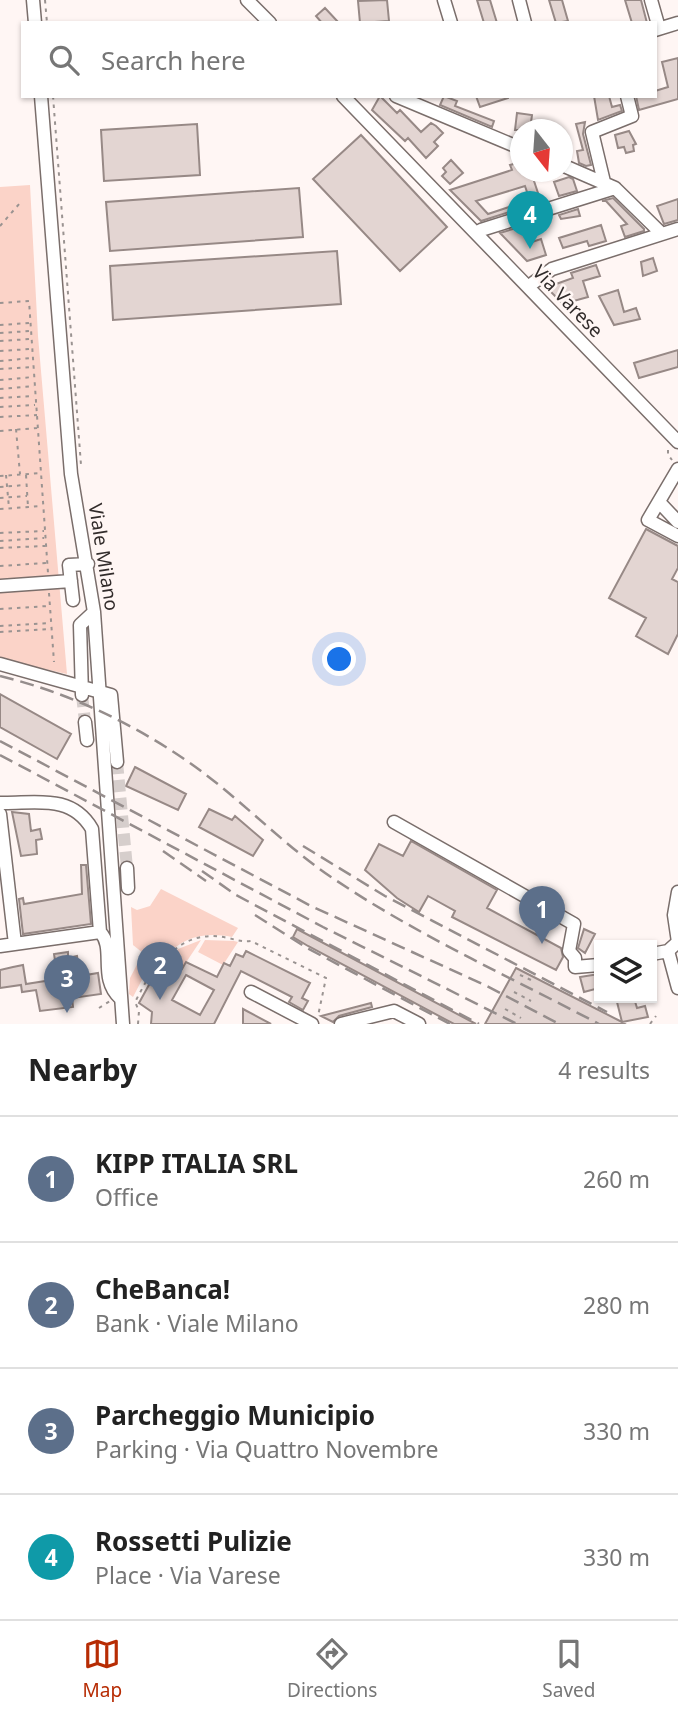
<!DOCTYPE html>
<html lang="en">
<head>
<meta charset="utf-8">
<style>
  :root { --surface:#fff; --page:#f6f6f6; --text:#222; --muted:#767676; --line:#e0e0e0; --accent:#b72c04 }
  body { margin:0; font-family:"Noto Sans",sans-serif; background:var(--page); color:var(--text) }
  .controls { position:absolute; right:21px; bottom:21px; display:grid; overflow:hidden; border-radius:0px; box-shadow:0 2px 5px #0004 }
  .controls button { width:63px; height:63px; display:grid; place-items:center; padding:0; border:0; border-bottom:2px solid var(--line); background:var(--surface); color:var(--text); font:35px sans-serif }
  .compass { position:absolute; left:510px; top:119px; width:63px; height:63px; border-radius:50%; background:var(--surface); box-shadow:0 2px 5px #0004; rotate:163deg }
  .you { position:absolute; left:340px; top:660px; width:24px; height:24px; margin:-18px; border:5px solid #fff; border-radius:50%; background:#1a73e8; box-shadow:0 0 0 10px #1a73e833 }
  .badge { display:grid; place-items:center; width:46px; height:46px; border-radius:50%; background:var(--accent); color:#fff; font-size:23px; font-weight:700 }
  .pin { position:absolute; translate:-50% -58px; filter:drop-shadow(0 2px 4px #0008) }
  .pin::after { content:''; position:absolute; top:37px; width:24px; height:21px; background:inherit; clip-path:polygon(0 0,100% 0,50% 100%) }
  .list { margin:0; padding:0; list-style:none }
  h2 { display:flex; justify-content:space-between; align-items:center; height:91px; margin:0; padding:0 28px; font-size:30px }
  h2 small { font-size:23px; font-weight:400; color:var(--muted) }
  .list li { display:grid; grid-template-columns:46px 1fr auto; gap:21px; align-items:center; box-sizing:border-box; height:126px; padding:0 28px; border-top:2px solid var(--line) }
  .list b { display:block; font-size:26px; white-space:nowrap }
  .list p { margin:0; font-size:23px; white-space:nowrap; color:var(--muted) }
  .list em { font-size:23px; font-style:normal; color:var(--muted) }
  .icon { flex:none; width:38px; height:38px; fill:none; stroke:currentColor; stroke-width:2; stroke-linecap:round; stroke-linejoin:round }
  .map { position:relative; flex:none; width:678px; height:1024px; overflow:hidden }
  .search { position:absolute; background:var(--surface); box-shadow:0 2px 5px #0004; left:21px; right:21px; top:21px; height:77px; display:flex; align-items:center; gap:18px; box-sizing:border-box; padding:0 24px; border-radius:0px; color:var(--muted); font-size:26px }
  .sheet { height:595px; background:var(--surface) }
  nav { display:flex; justify-content:space-around; align-items:center; box-sizing:border-box; height:98px; border-top:2px solid var(--line); background:var(--surface); font-size:19px; color:var(--muted) }
  nav a { display:grid; justify-items:center; gap:4px }
  nav .on { color:var(--accent) }
  .map>svg:first-child { display:block }
  .green { fill:#fbd3c8 }
  .building { fill:#e3d5d2; stroke:#978986; stroke-width:2; fill-rule:evenodd }
  .lines { fill:none; stroke-linecap:round; stroke-linejoin:round }
  .minor-tunnel { stroke:#d6cecc; stroke-width:12; stroke-dasharray:12 6; stroke-linecap:butt }
  .minor-casing { stroke:#7a6e6b; stroke-width:15 }
  .path { stroke:#9a9391; stroke-width:2; stroke-dasharray:3.5 5; stroke-linecap:butt }
  .minor { stroke:#fff; stroke-width:12 }
  .rail { stroke:#958d8c; stroke-width:2.5; stroke-dasharray:14 7; stroke-linecap:butt }
  .labels { text-anchor:middle; stroke-width:5; stroke-linejoin:round; paint-order:stroke }
  .street-label { font-size:19px; fill:#322c2b; stroke:#fff6f4 }
</style>
</head>
<body>
<div class="map">
<svg width="678" height="1024" viewBox="0 0 678 1024">
  <rect width="100%" height="100%" fill="#fff6f4"/>
  <path class="green" d="M30 185 38 336 67 674 0 659V187Z
    M161 889 238 928 232 937C206 932 183 936 166 957L150 949 141 965 147 970 133 997 129 994 130 978 143 953 133 945 131 907 137 910 150 906Z
    M201 940 183 967 169 960 178 949Z
    M205 940 234 941 238 942 223 965 198 952Z"/>
  <path class="building" d="M387 0 389 21 360 23 358 1Z
    M477 0H490L497 23H484Z
    M549 0H562L568 21 556 23Z
    M625 0H641L647 23H632Z
    M325 8 339 23H322L316 16Z
    M678 58V99L639 110 636 96H655V91L668 87 662 62Z
    M380 96 397 113 400 110 421 132 431 123 436 126 443 133 434 142 438 146 426 158 408 138 405 141 372 110Z
    M444 96 457 101 455 106 494 121 492 127 440 105Z
    M476 96H508V98L480 107Z
    M594 96H609L612 107 620 105 622 111 598 120Z
    M517 113 532 115 530 130H515Z
    M585 122 583 134 591 165 586 166 579 163 577 151 583 150 576 124Z
    M197 124 200 175 104 181 101 130Z
    M629 131 636 144 633 145 634 151 626 153 624 147 618 148 615 135Z
    M361 135 447 227 400 271 313 179Z
    M451 160 463 173 450 184 442 176 446 172 443 168Z
    M521 162V172H531L541 202 481 221 450 190 512 170 510 165ZM525 186 530 201 509 207 488 214 476 201Z
    M569 177 573 179 577 191 559 196 554 182Z
    M299 188 303 237 110 251 106 202Z
    M613 198 644 229V231L625 237 621 226 627 224 606 201H602Z
    M678 199V220L664 224 657 206Z
    M578 209 580 216 561 219 559 215Z
    M536 222 537 226 528 229 532 242 541 239 546 255 527 261 500 233Z
    M601 225 606 241 589 246 587 241 563 248 559 238Z
    M337 251 341 304 113 320 110 266Z
    M653 258 657 271 643 276 641 262Z
    M596 265 600 276 583 281 588 297 563 304 545 286 552 280 556 284 573 278 571 273Z
    M618 290 624 312 636 308 640 319 614 325 599 296Z
    M678 350V367L639 378 634 363Z
    M646 529 678 546V568L672 579 678 582V634L668 654 636 636 646 618 609 598Z
    M0 694 71 734 57 759 0 727Z
    M135 767 186 794 178 810 126 786Z
    M209 809 232 820 235 816 263 840 253 856 199 827Z
    M12 812 29 814 31 831 40 829 42 839 36 840 37 854 21 856Z
    M411 841 497 890 487 908 561 948 563 957 556 970 452 917 455 911 428 896 419 912 397 898 365 870 379 844 403 856Z
    M81 865H86L91 924 23 934 19 899 23 898 24 904 82 894Z
    M297 929 476 1024H454L308 946 293 937Z
    M584 929 595 934 585 953 578 948Z
    M246 951 310 983 302 998 308 1001 303 1010 289 1002 292 997 241 971 214 1024H151L152 1012 139 1003 161 963 182 969 186 962 217 977 224 963 230 966 236 954 243 957ZM186 975 214 990 200 1015 172 1000Z
    M68 952V958L77 956 80 976 98 973 101 994 72 998 73 1007 40 1011 36 990 22 992 21 985 0 988V970L13 967 23 965 26 984 58 979 54 954Z
    M516 968 622 1022 616 998H634L637 1008 645 1006 648 1017 622 1022 625 1024H485Z
    M599 974V988L584 992 580 977Z
    M371 1003 372 1007 339 1016 333 1022 321 1016Z
    M243 1009 271 1024H243Z"/>
  <g class="lines">
    <path class="minor-tunnel" d="M82 695 85 722
      M117 762 127 868"/>
    <g class="minor-casing">
      <path id="minor" d="M33 0 35 23
        M247 0 270 23
        M444 0 451 23
        M519 0 525 23
        M651 0 659 28
        M655 30 678 23
        M41 96 71 474 94 612 123 1024
        M343 96 678 442
        M396 96 520 148
        M562 165 615 188 662 234
        M604 182 592 132 632 116 627 96
        M481 230 615 188
        M533 283 552 269 678 229
        M678 469 648 520 678 536
        M659 502 678 522
        M0 586 71 581
        M73 600 69 565 88 564
        M0 664 111 695 117 762
        M82 695 80 625 94 612
        M85 722 87 740
        M0 803C34 804 71 793 92 829L100 932C116 948 98 978 120 998
        M0 814 15 944
        M394 822 574 924 569 951 575 958V967L599 965
        M127 868 128 888
        M0 946 100 932
        M668 951 678 988
        M652 954 668 951 678 942 674 915 678 892
        M251 992 312 1024
        M341 1024 394 1011 419 1024"/>
    </g>
    <path class="path" d="M45 0 47 23
      M53 96 81 465
      M0 226 20 203
      M0 303 29 301 48 573
      M0 325 29 323
      M0 333 30 331
      M0 341 30 339
      M0 351 30 349
      M0 361 32 358
      M0 369 33 367
      M0 380 33 377
      M0 389 34 386
      M0 398 34 396
      M0 407 35 405
      M0 417 37 415
      M16 429 20 474
      M0 431 37 428
      M668 450V455L672 460
      M6 475 9 508
      M26 475 28 507
      M0 476 41 473
      M0 487 25 485
      M0 498 27 496
      M0 509 42 506
      M0 533 44 531
      M0 541 44 538
      M0 548 45 546
      M0 566 46 563
      M49 593 54 662
      M0 609 48 606
      M0 626 50 623
      M0 632 51 629
      M520 975 531 980
      M514 992 531 1001
      M99 1008 110 1001
      M505 1009 521 1018
      M138 1024 139 1011 135 1002 159 957 166 959C180 940 204 932 228 938 237 940 242 942 251 941L326 978 318 1016
      M650 1024 656 1016"/>
    <use href="#minor" class="minor"/>
    <path class="rail" d="M0 676C71 693 143 728 201 771 248 806 288 849 337 881 419 936 512 978 599 1024
      M0 741 311 906 487 986 559 1024
      M0 755 323 927 517 1024
      M303 846 385 896 607 1012
      M163 851 206 881
      M202 871 236 895 479 1024
      M255 915 307 948 450 1024"/>
  </g>
  <g class="labels">
    <g class="street-label">
      <text transform="translate(568 301) rotate(46)" y="7">Via Varese</text>
      <text transform="translate(104 557) rotate(81)" y="7">Viale Milano</text>
    </g>
  </g>
</svg>
<div class="controls">
<button><svg class="icon" aria-label="layers" viewBox="0 0 24 24"><path d="M12 4l9 5-9 5-9-5zM3 14l9 5 9-5"/></svg></button>
</div>
<svg class="compass" viewBox="-18 -18 36 36"><path d="M0-13l5 13h-10z" fill="#e53935"/><path d="M0 13l5-13h-10z" fill="#767676"/></svg>
<div class="you"></div>
<div class="pin badge" style="left:542px;top:944px;background:#5c6f8a">1</div>
<div class="pin badge" style="left:160px;top:1000px;background:#5c6f8a">2</div>
<div class="pin badge" style="left:67px;top:1013px;background:#5c6f8a">3</div>
<div class="pin badge" style="left:530px;top:249px;background:#0f9aa8">4</div>
<div class="search"><svg class="icon" aria-label="search" viewBox="0 0 24 24"><circle cx="10" cy="10" r="6"/><path d="M15 15l6 6"/></svg>Search here</div>
</div>
<section class="sheet">
<h2>Nearby<small>4 results</small></h2>
<ul class="list">
<li><span class="badge" style="background:#5c6f8a">1</span><div><b>KIPP ITALIA SRL</b><p>Office</p></div><em>260 m</em></li>
<li><span class="badge" style="background:#5c6f8a">2</span><div><b>CheBanca!</b><p>Bank · Viale Milano</p></div><em>280 m</em></li>
<li><span class="badge" style="background:#5c6f8a">3</span><div><b>Parcheggio Municipio</b><p>Parking · Via Quattro Novembre</p></div><em>330 m</em></li>
<li><span class="badge" style="background:#0f9aa8">4</span><div><b>Rossetti Pulizie</b><p>Place · Via Varese</p></div><em>330 m</em></li>
</ul>
</section>
<nav>
<a class="on"><svg class="icon" aria-label="map" viewBox="0 0 24 24"><path d="M3 6l6-2 6 2 6-2v14l-6 2-6-2-6 2zM9 4v14M15 6v14"/></svg>Map</a>
<a><svg class="icon" aria-label="directions" viewBox="0 0 24 24"><path d="M12 3l9 9-9 9-9-9zM9 14v-3h6M13 9l2 2-2 2"/></svg>Directions</a>
<a><svg class="icon" aria-label="saved" viewBox="0 0 24 24"><path d="M7 4h10v16l-5-4-5 4z"/></svg>Saved</a>
</nav>
</body>
</html>
